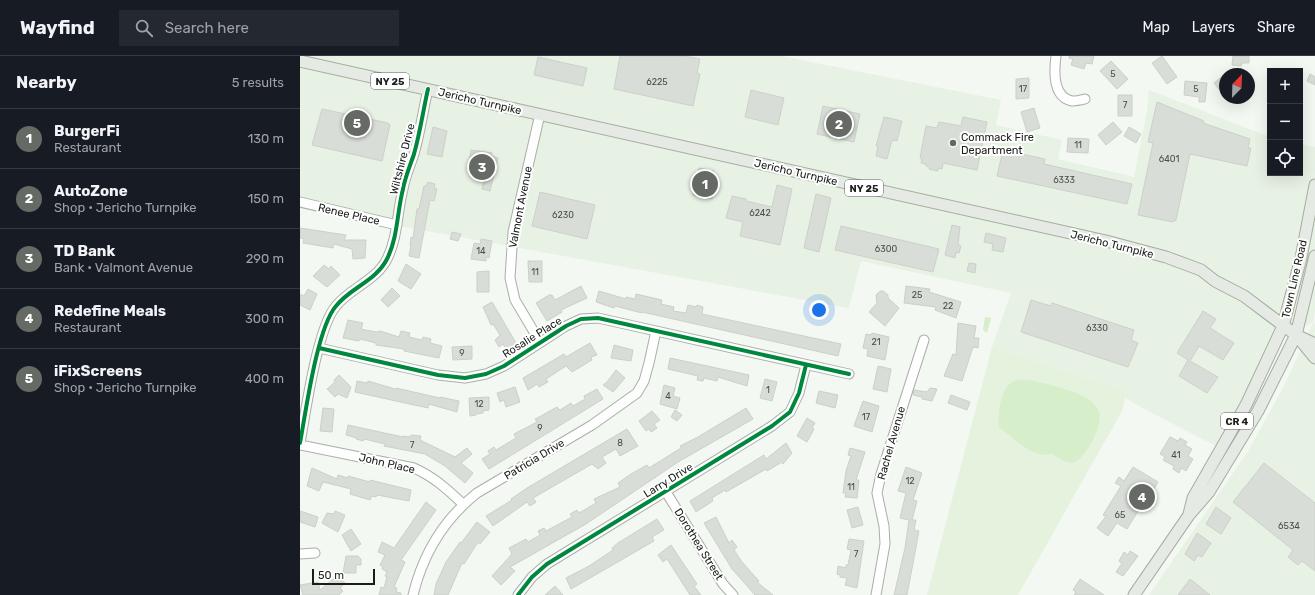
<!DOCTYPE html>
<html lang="en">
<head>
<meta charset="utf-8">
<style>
  :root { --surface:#171b24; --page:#242831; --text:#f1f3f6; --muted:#9ea1a6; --line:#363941; --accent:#666a64 }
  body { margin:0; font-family:Rubik,sans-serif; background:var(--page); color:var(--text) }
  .controls { position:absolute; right:12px; top:12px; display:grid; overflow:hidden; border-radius:0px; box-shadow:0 4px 16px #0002 }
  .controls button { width:36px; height:36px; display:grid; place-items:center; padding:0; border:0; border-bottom:1px solid var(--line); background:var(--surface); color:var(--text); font:20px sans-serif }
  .compass { position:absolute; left:919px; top:12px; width:36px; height:36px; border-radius:50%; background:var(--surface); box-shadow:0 4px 16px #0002; rotate:23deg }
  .scale { position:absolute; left:12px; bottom:10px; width:63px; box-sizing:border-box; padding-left:4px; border:2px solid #1a1d18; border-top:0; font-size:11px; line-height:14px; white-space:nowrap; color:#1a1d18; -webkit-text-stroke:3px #fff; paint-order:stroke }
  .you { position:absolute; left:519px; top:254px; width:14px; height:14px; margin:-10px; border:3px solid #fff; border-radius:50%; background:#1a73e8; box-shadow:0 0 0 6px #1a73e833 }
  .badge { display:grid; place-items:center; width:26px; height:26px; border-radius:50%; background:var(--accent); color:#fff; font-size:13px; font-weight:700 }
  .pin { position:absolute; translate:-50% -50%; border:2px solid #fff; box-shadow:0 1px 4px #0006 }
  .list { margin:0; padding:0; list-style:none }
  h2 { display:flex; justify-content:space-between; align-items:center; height:52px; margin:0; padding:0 16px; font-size:17px }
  h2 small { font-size:13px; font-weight:400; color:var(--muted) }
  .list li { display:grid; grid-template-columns:26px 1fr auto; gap:12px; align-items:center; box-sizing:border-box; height:60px; padding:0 16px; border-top:1px solid var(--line) }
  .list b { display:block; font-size:15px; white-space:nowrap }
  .list p { margin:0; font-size:13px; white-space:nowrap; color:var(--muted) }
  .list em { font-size:13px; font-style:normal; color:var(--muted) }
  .icon { flex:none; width:22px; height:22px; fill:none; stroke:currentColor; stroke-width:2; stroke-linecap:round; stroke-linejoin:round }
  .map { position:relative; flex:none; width:1015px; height:539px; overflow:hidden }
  header { display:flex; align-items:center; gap:24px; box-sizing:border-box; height:56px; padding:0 20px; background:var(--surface); border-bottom:1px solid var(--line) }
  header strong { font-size:19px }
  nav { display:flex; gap:22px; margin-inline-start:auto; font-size:14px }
  .search { width:280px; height:36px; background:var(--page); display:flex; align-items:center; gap:10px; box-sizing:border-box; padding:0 14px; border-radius:0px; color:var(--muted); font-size:15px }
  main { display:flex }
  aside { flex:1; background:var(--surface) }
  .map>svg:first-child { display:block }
  .built { fill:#e8f2e4 }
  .green { fill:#e4f2de }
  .water { fill:#d6eec9 }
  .building { fill:#d9ddd8; stroke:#ccd0ca }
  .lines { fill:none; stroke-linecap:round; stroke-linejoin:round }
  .minor-casing { stroke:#aaaea9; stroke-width:11 }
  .major-casing { stroke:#a5ada2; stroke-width:13 }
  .minor { stroke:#fdfefd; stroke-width:9 }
  .major { stroke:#e6eae4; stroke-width:11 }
  .cycleway-casing { stroke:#fff; stroke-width:6 }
  .cycleway { stroke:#00873e; stroke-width:4 }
  .poi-dot { fill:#666a64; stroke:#fff; stroke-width:1.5 }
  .labels { text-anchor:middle; stroke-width:4; stroke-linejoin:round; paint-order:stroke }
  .number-label { font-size:9px; fill:#4a4d48 }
  .shield { fill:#fff; stroke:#5f615d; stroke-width:1 }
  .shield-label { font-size:10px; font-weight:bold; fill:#1a1d18 }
  .street-label { font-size:11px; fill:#1a1d18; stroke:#fff }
  .poi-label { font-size:11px; fill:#1a1d18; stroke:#fff; text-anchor:start }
</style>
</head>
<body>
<header>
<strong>Wayfind</strong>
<div class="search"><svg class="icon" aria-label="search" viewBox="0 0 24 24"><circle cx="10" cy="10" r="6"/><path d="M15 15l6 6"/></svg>Search here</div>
<nav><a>Map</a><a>Layers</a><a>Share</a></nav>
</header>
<main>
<aside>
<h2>Nearby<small>5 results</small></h2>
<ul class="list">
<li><span class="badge">1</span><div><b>BurgerFi</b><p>Restaurant</p></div><em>130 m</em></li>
<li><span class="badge">2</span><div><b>AutoZone</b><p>Shop · Jericho Turnpike</p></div><em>150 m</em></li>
<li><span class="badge">3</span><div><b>TD Bank</b><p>Bank · Valmont Avenue</p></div><em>290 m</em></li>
<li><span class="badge">4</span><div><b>Redefine Meals</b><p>Restaurant</p></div><em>300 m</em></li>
<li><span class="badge">5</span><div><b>iFixScreens</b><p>Shop · Jericho Turnpike</p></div><em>400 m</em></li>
</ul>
</aside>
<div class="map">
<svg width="1015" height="539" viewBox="0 0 1015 539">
  <rect width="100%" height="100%" fill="#f3f8f2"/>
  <path class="built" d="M0 0H481L701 44 696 69 762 84 758 103 834 121 847 55 849 34 970 81V117H1000V88L1015 91V255L1013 267 1015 268V539H849L948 395 982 334 1013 267 980 277 916 390 846 354 825 342 823 334 692 291 711 237 561 205 549 252 0 152Z"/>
  <path class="green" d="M692 291 823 334 825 342 822 355 718 539H627Z"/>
  <path class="water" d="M685 261 691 262 687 277 683 274Z
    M728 324C747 328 789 336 798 353 805 366 787 401 774 406 766 408 758 401 752 398 732 403 714 382 699 371 697 360 701 328 715 325 719 323 724 324 728 324Z"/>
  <path class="building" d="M320 0H385L400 3 397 17 400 18 393 50 314 33Z
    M769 0H794L792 8 786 7 784 13 771 9 773 3 769 2Z
    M862 0 877 21 867 28 852 7Z
    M933 0H949V7H942L941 10 932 9Z
    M238 1 287 12 283 30 234 19Z
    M811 5 828 23 817 33 800 15Z
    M925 18V41L914 27Z
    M1010 18 1015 21V29L1007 25Z
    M729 22V42L716 43V23Z
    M885 25 907 27 905 46H899V41L884 39Z
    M451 34 484 42 478 69 445 61Z
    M818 39H832V60H818Z
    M857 46 904 65 903 67 950 83 948 92H951L947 110 890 98 876 164 873 166 838 159 853 87 848 86Z
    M523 50 560 58 554 86 517 78Z
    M734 52 740 72 727 76 721 56Z
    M22 53 88 67 90 69 82 105 12 89Z
    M584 61 602 65 597 85 592 84 587 103 576 100 578 90H576Z
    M663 61 687 66 677 114 643 107 642 113 638 112V115L629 113 630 111 626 110V108L621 107 622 103 620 102 626 70 637 72 639 66 661 70Z
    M813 66 822 76 806 89 798 79Z
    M133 71 147 75 142 101 127 98Z
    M829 71 841 78 836 87 824 80Z
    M768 82 789 83 788 97 767 96Z
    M171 94 192 97V100L198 102 190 135 182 133 185 118 168 114Z
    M703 94 745 103 744 108 832 128 827 148 697 120Z
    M399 112 414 115 413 120 417 121 412 143 393 139Z
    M128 126 135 128 134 132 137 133 134 145 130 144 119 202 109 200 111 189H110L111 181 113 182 117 153H119L124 130H126Z
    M477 129 492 133 480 189 440 180 443 166 426 162 432 140 446 143V145L472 151Z
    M240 136 295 149 287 183 232 170Z
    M516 138 531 142 519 196 504 192Z
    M652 169 660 171 658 189 661 190 659 197 656 196 655 202 645 199Z
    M541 170 639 193 633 216 535 194Z
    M0 172 46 179 44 184H66L65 202 53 203 52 193 34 188 33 192 3 187 4 183 0 182Z
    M152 176 161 178 158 185 150 183Z
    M686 177 706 182 703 196 692 194 693 188 684 186Z
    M181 183 192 185 189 202 186 201V205L171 203 174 187 180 188Z
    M228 205H242V226H229Z
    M669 207 676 208 675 217 667 215Z
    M106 208 121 218 111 233 98 225Z
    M24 209 29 213 31 210 40 219 27 231 13 220Z
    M189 215V236H177V216Z
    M281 230 287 242 261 254 262 256 247 265 236 247 249 239H252L255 244Z
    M606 230 630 233 629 236 661 246 656 262 635 254 636 251 604 247Z
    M92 232 100 240 88 251 81 244Z
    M8 233 17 238 10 254 0 249V238L4 240Z
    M299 235 326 243V241L335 243 336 238 362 244 361 248 374 251 373 255 386 257 388 249 396 251 397 249 403 251 402 258 541 288 538 300 342 256V257L315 250 314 252 296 246Z
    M580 235H583L588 239V242L599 252 585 270 569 256 577 247 576 239Z
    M731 244 751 250 752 247 834 274 831 284 838 287 828 311 721 276Z
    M192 246 216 287 206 293 203 288 199 291 195 284 200 279 193 268 191 269 183 251Z
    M903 255 916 263 910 272 934 287 923 304 899 290 890 305 918 321 907 337 879 320 888 304 877 297Z
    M48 264 63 267 61 273 76 276 80 275 99 281 101 275 110 277 109 281 122 284 123 281 131 283 130 287 142 290 139 302 104 295V293L76 289V287L60 283 59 285 43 282Z
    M658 267 676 270 674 282H679L678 292 673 291 662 325 644 320 653 298 656 299Z
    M572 277 589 281 585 304 567 300 568 293 563 292 566 278 571 279Z
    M290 287 297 299 291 301 292 304 272 316 266 310 246 323 248 326 239 331 237 328 228 334 223 322 264 298 266 301Z
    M314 289 333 294 331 305 311 302Z
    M172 290V303L153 304 152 291Z
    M370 302 449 319 447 330 418 321 417 325 404 322 403 325 397 324 398 320 368 313Z
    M578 310 591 313 587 336 573 333Z
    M316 314 325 322 313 336 303 329 307 326Z
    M39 319 51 331 47 342 38 338 35 341 27 333 35 326 34 324Z
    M465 323 477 326 472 345 460 342Z
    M57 325 67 327 68 325 95 333 96 332 140 342V341L159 345 157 356 129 348 128 352 55 336Z
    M364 329 375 332 373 340 380 342 377 353 360 348Z
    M215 331 220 346 206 351 204 344 200 346 197 337Z
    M630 332 637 333 632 345 622 343V341L613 339 614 334 627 336Z
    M297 333 303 343 189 413 182 403 190 398 188 395 194 391 196 394 216 382 214 378 237 366 235 363 241 360 257 351 260 354 271 347 273 350 285 343 284 340Z
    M519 335 538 339 535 352 516 347Z
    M651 339 670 346 667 354 648 347Z
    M189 341V354L183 355V357L176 358V359L170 360 169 342Z
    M563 345 579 350 572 376 554 370Z
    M23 352 34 353 32 376 20 375Z
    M446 352 453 363 378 406 286 468 210 511 215 515 201 529 192 520 212 498 209 492 226 483 228 486 240 479 238 475 244 472 246 475 272 461 270 458 277 454 279 457 296 447 294 443 320 431 318 427 331 418 347 409 349 412 381 392 380 390 398 381Z
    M375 354 382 359 377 365 371 361Z
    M352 355 360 364 354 368 357 372 351 376 349 373 346 375 339 365Z
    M507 362 515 367 512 372 514 373 507 386 497 380Z
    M48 369 103 381V380L110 381 111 379 121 380 120 384 155 401 167 392 172 398 161 407 173 417 165 427 145 410 125 398 84 390 85 388 64 383 63 385 56 383 57 382 46 379Z
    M327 373 338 390 320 400 316 393 302 401 306 407 298 413 292 408 233 442 236 446 230 450 227 446 193 470 186 460 212 444 211 443 227 432Z
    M870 381 878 385 880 382 887 386 885 389 892 393 888 400 893 403 886 415 881 412 879 417 873 413 874 410 863 404 865 401 860 398Z
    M486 387 492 397 483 408 482 406 467 415 466 413 426 436 425 434 412 442 413 445 396 456 390 445 464 399 466 403Z
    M550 392 565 396 556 424H559L557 442 545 441 546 437H543L546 415 551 400 548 399Z
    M964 407 1015 447V515L1002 505 998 509 988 501 993 494 933 446Z
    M606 411 622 417 613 444 617 445 612 464H616L614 474 619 475 607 539H594L605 492 609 464 600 462 606 437 598 435Z
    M833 411 858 426 850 440 848 439 827 473 817 467 808 480 797 472 806 460 803 459 821 430 815 427 819 421 824 425Z
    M12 412 37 423 38 419 48 422V420L70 426V424L111 434 109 445 77 439 76 441 72 440 70 444 50 438 51 433 23 426 19 435 7 430Z
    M126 446 136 454 101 504 105 506 94 531 97 532 96 536 101 537V539H79L81 531 84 532 87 521 85 520 87 516 82 513 83 511 80 509 85 499 78 496 82 486 94 492Z
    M558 451 563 469 552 472 547 454Z
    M916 451 931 462 921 478 906 468Z
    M0 455 18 461 15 471 0 466Z
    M35 455 45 459 38 476 22 467 27 457 34 458Z
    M416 461 429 487 432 484 437 491 434 494 442 506 459 525 457 526 473 539H455L432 513 404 467Z
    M357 463 364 474 352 481 354 485 271 533 266 522 289 510 313 494 312 492 318 487Z
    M177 466 190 476 180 488 178 486 164 508 162 507 148 539H134L136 528 146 506 160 486 161 487Z
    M51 473 61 488 51 495 42 479Z
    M897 477 911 487 902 501 898 499 894 505 885 498Z
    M549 483 564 485 557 532 545 529 547 522 540 521V519L537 518 538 510 546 512V509H548L551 494 547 493Z
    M371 489 397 528 394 530 401 539H390L367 503 363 506 358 499Z
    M830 495 838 500 823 520 816 516 822 507 819 505 824 496 828 499Z
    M46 500H58L61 503V509H56V517H43Z
    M38 519 45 527 40 532 43 535 39 539H3L0 529 18 526 20 534Z
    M780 523 804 539H774L776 536 773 534Z
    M890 523 910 539H878Z
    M255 530 263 539H245Z"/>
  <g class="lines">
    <g class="minor-casing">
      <path id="minor" d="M756 0C754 15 752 41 772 45 776 45 781 44 785 43
        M240 58 213 176 210 222 215 244 240 286
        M0 146 97 169
        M19 292 138 319 165 322 186 318 204 310 266 270 281 263 298 262 549 318
        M0 387C6 355 17 272 36 250 50 232 76 225 87 203 98 181 97 156 103 133 105 121 110 110 114 98 120 77 123 55 128 33
        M0 389 114 412C134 421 147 433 163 448
        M366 436 423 528 433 539
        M0 498 15 497
        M113 539C123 498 144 463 177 437L292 369 337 337 344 325 349 307 356 275
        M218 539 232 521 247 508 472 370 490 356 499 337 506 309
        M576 539 585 488 584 470 577 437 581 418 624 284"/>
    </g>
    <g class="major-casing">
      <path id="major" d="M0 5 806 185 866 201 901 214 915 225 944 240 996 279 1015 302
        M998 280 1015 288
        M889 458 893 442 946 349 983 270 1001 202 1015 129
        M834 539 889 459 909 436 958 355 996 279 1015 200"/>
    </g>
    <use href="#minor" class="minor"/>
    <use href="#major" class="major"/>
    <g class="cycleway-casing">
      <path id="cycleway" d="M19 292 138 319 165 322 186 318 204 310 266 270 281 263 298 262 549 318
        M0 387C6 355 17 272 36 250 50 232 76 225 87 203 98 181 97 156 103 133 105 121 110 110 114 98 120 77 123 55 128 33
        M218 539 232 521 247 508 472 370 490 356 499 337 506 309"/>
    </g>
    <use href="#cycleway" class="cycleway"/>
  </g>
  <circle class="poi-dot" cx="653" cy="87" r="4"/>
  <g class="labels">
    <g class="number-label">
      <text x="813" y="21">5</text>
      <text x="357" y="29">6225</text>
      <text x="723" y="36">17</text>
      <text x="896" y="36">5</text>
      <text x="825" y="52">7</text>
      <text x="778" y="92">11</text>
      <text x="869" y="106">6401</text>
      <text x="764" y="127">6333</text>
      <text x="460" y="160">6242</text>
      <text x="263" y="162">6230</text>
      <text x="586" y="196">6300</text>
      <text x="181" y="198">14</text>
      <text x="235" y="219">11</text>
      <text x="617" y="242">25</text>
      <text x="648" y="253">22</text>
      <text x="797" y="275">6330</text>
      <text x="576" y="289">21</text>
      <text x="162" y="300">9</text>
      <text x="468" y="337">1</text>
      <text x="368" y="343">4</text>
      <text x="179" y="351">12</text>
      <text x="566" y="364">17</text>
      <text x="240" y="375">9</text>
      <text x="320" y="390">8</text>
      <text x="112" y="392">7</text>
      <text x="876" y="402">41</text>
      <text x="610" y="428">12</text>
      <text x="551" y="434">11</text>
      <text x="820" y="462">65</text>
      <text x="989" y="473">6534</text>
      <text x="556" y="501">7</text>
    </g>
    <g class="shield">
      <rect x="71" y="17" width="38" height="16" rx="3"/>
      <rect x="545" y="124" width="38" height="16" rx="3"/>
      <rect x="921" y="357" width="32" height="16" rx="3"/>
    </g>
    <g class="shield-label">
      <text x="90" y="29">NY 25</text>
      <text x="564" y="136">NY 25</text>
      <text x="937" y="369">CR 4</text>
    </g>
    <g class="street-label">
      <text transform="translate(180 45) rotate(13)" y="4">Jericho Turnpike</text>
      <text transform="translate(102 103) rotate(-76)" y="4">Wiltshire Drive</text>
      <text transform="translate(496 116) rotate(13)" y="4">Jericho Turnpike</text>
      <text transform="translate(220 151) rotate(-79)" y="4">Valmont Avenue</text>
      <text transform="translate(49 158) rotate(13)" y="4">Renee Place</text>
      <text transform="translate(812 188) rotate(14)" y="4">Jericho Turnpike</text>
      <text transform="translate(994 223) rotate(-77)" y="4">Town Line Road</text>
      <text transform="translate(232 281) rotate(-32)" y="4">Rosalie Place</text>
      <text transform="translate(591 387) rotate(-74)" y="4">Rachel Avenue</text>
      <text transform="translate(234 403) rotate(-31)" y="4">Patricia Drive</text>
      <text transform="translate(87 407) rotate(13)" y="4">John Place</text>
      <text transform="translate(368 424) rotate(-32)" y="4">Larry Drive</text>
      <text transform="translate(399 488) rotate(58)" y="4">Dorothea Street</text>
    </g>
    <g class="poi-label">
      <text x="661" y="85">Commack Fire<tspan x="661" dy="13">Department</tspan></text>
    </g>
  </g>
</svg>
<div class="controls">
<button>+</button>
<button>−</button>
<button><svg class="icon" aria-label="locate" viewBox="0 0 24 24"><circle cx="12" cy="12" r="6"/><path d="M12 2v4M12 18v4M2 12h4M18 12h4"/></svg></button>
</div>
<svg class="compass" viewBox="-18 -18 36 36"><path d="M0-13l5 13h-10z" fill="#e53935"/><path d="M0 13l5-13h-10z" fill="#9ea1a6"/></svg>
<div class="scale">50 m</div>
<div class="you"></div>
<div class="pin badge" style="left:405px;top:128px">1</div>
<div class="pin badge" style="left:539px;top:68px">2</div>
<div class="pin badge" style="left:182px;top:111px">3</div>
<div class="pin badge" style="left:842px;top:441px">4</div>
<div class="pin badge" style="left:57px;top:67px">5</div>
</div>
</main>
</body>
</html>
